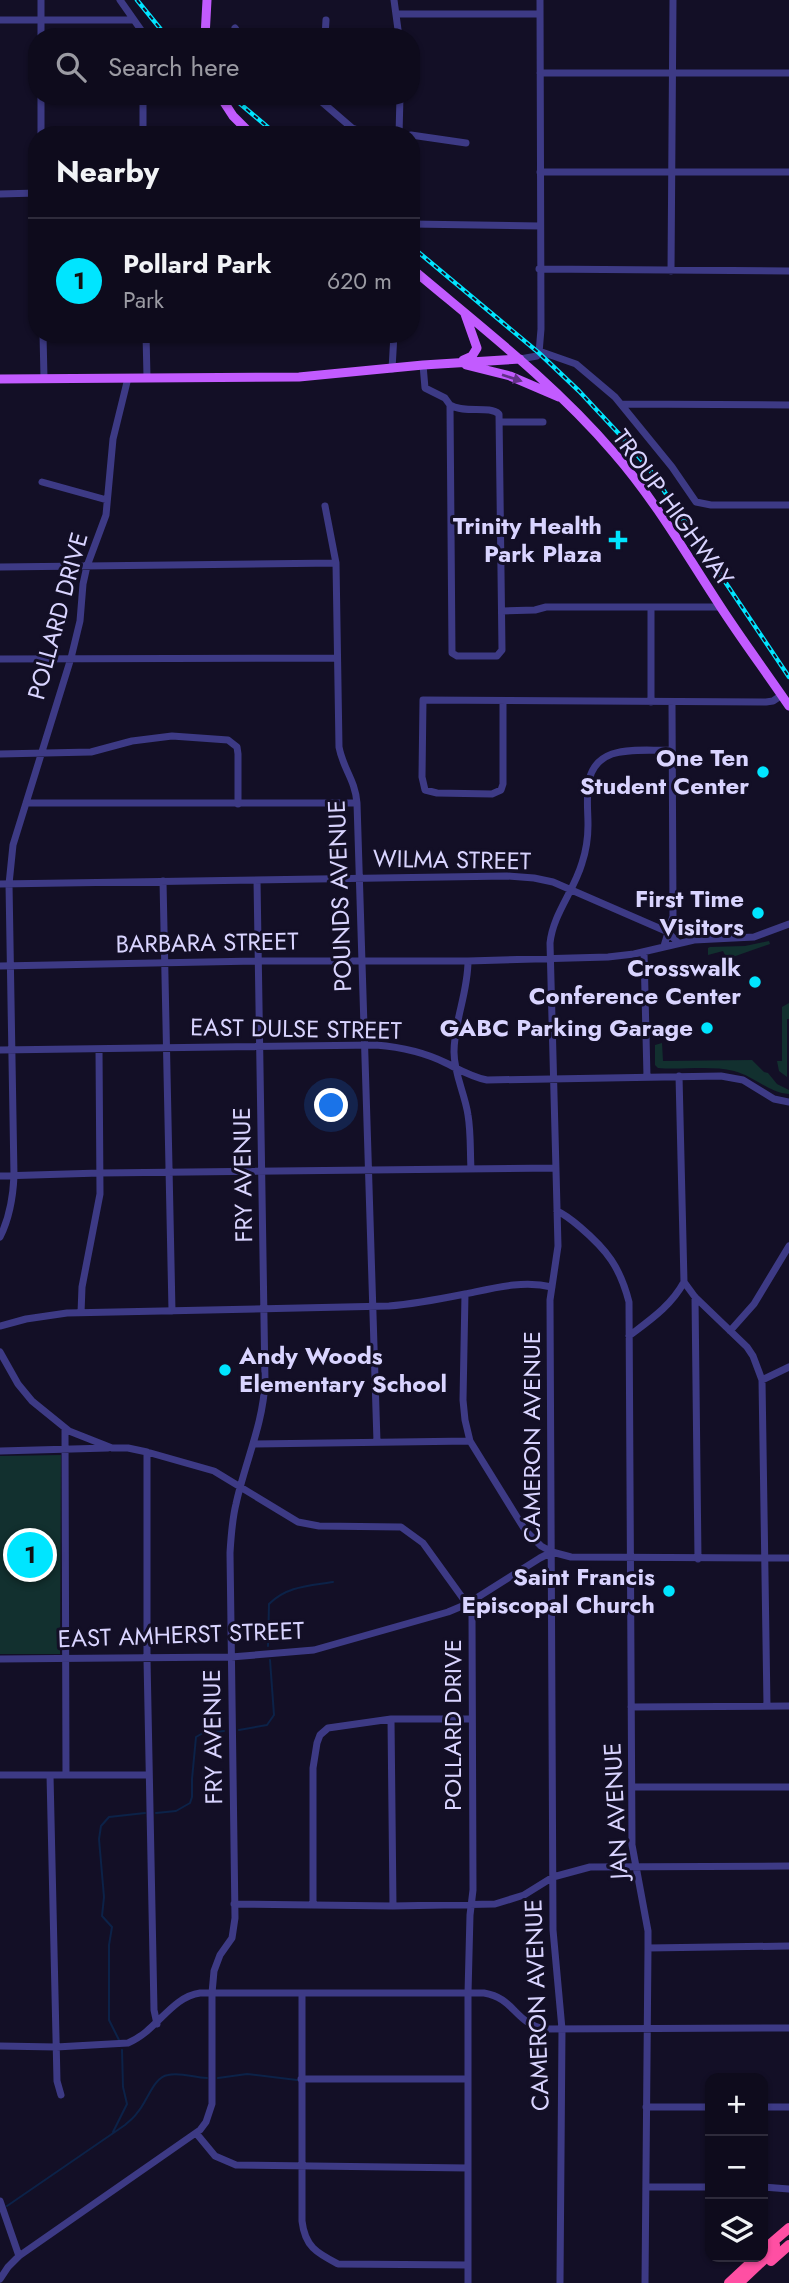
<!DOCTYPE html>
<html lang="en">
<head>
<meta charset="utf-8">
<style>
  :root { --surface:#0e0b1c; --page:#171425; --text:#f1f3f6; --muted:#9b9ba3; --line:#2e2b3b; --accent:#00e5ff }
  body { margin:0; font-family:Jost,sans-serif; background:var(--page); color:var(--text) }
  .controls { position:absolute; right:21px; bottom:21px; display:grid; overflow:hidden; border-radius:14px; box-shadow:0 2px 5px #0004 }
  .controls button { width:63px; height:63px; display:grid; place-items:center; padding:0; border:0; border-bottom:2px solid var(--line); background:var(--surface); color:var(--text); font:35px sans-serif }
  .you { position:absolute; left:332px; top:1106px; width:24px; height:24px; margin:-18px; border:5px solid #fff; border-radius:50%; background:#1a73e8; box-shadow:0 0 0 10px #1a73e833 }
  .badge { display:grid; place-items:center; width:46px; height:46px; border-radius:50%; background:var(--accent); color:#111; font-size:23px; font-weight:700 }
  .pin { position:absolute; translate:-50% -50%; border:4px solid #fff; box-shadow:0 2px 7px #0006 }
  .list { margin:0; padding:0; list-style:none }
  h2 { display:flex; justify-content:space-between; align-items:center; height:91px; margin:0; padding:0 28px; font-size:30px }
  h2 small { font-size:23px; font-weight:400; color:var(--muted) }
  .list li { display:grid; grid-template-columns:46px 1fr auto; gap:21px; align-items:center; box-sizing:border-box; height:126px; padding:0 28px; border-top:2px solid var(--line) }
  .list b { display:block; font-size:26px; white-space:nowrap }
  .list p { margin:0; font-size:23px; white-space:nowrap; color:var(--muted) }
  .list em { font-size:23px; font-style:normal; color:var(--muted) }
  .icon { flex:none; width:38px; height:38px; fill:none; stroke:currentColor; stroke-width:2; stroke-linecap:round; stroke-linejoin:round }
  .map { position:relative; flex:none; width:789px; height:2283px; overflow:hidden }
  .search { position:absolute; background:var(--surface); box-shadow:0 2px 5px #0004; left:28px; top:28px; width:392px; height:77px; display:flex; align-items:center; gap:18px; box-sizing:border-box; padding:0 24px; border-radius:28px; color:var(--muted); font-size:26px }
  .panel { position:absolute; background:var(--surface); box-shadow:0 2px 5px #0004; left:28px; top:126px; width:392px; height:217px; border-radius:28px }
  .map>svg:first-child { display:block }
  .green { fill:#12302f }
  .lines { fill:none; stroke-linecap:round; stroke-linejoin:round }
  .stream { stroke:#0c2248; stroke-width:2 }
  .minor { stroke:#3d3a85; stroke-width:7 }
  .major { stroke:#c25bff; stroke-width:9 }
  .highway { stroke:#ff4fa3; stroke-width:10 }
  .rail-casing { stroke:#00e5ff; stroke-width:4.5 }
  .rail { stroke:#130f26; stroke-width:2; stroke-dasharray:5; stroke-linecap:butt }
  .oneway { fill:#623188 }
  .poi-dot { fill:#00e5ff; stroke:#130f26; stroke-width:2.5 }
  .labels { text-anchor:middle; stroke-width:6; stroke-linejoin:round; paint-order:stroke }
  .street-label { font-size:24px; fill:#d9d4ff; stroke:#130f26 }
  .poi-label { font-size:24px; font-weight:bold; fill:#d9d4ff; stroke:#130f26; text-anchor:end }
</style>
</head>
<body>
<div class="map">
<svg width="789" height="2283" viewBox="0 0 789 2283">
  <rect width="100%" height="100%" fill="#130f26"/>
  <path class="green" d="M769 941 770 944 727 959 723 951 708 955V948L710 947 745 946Z
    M789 1003V1019H787V1077L779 1071 777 1061H782V1007Z
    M662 1043 663 1061 752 1060 764 1072 768 1073 777 1084 789 1090V1094C769 1093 754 1076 734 1071 711 1065 682 1070 658 1068L655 1065V1045Z
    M61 1455 60 1654H0V1456Z"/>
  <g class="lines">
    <path class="stream" d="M268 1646 269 1604C287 1586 309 1586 333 1582
      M239 1730 267 1725 274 1715 270 1660
      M156 1813 176 1811 190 1803 192 1797V1779L196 1737 203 1733 224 1731
      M119 2040 109 2020V1945L112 1927 102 1916 104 1897 99 1839 101 1826 109 1817 145 1813
      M218 2078 247 2074 297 2080
      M113 2132 127 2104 123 2087 122 2050
      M7 2206 125 2125C129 2121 134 2118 137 2113 147 2103 153 2077 168 2075 182 2072 194 2078 207 2078"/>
    <path class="minor" d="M41 0V37
      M120 0 146 37
      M394 0 399 37
      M396 14H540
      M0 20H132
      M235 28 241 37
      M325 37 326 20
      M540 73H789
      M41 96V135
      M143 96V135
      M315 96 352 128 370 134 405 135
      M399 135 400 96
      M411 135 466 143
      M540 172H789
      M0 194 37 193
      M411 224 540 226
      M539 269 789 271
      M671 271 673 0
      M43 334 44 378
      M146 334 147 377
      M539 351 576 364 615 397 672 467 696 502 711 505H789
      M520 359 537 356 539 353 541 329 540 0
      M423 365 425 388 445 398 450 405 452 653 457 656H497L502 650 499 414C489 405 465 414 450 405
      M392 369 394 334
      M621 404 789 405
      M500 422H543
      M42 482 107 500
      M325 506 336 563 339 747C343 769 355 779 357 803L377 1442
      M0 567 336 563
      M651 607V702
      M502 611 535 610 546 607H720
      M0 659 337 658
      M503 702V784L501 790 492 794 437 793 425 790 422 777 423 700 766 702 773 701 782 695
      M0 754 91 752 132 741 172 736 228 740 237 747 238 754V804
      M26 803H357
      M163 881 172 1311
      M0 884 507 876 534 878 553 882 668 932 678 943
      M664 946 673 916 672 702
      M644 952 647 1077
      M468 961C468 993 454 1021 454 1052 454 1074 465 1094 468 1115 471 1133 470 1151 471 1169
      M0 966 257 961H468L608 957 634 954 694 940 754 937 789 924
      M0 1050 376 1045C400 1047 424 1052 446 1063 460 1070 472 1077 487 1080L721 1076 743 1080 774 1099 789 1102
      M679 1076 684 1282 695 1297 747 1347 753 1356 762 1380 767 1706
      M0 1176 100 1173 556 1168
      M557 1211C566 1215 573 1221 580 1227 607 1250 620 1267 629 1302L632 1845 648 1931V1948L645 2283
      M0 1237C10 1217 13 1198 14 1176L9 884 13 845 71 658 80 621 83 584 87 566 106 515 113 439 128 378
      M465 1294 463 1400 465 1420 470 1441 525 1530 541 1546 552 1552 571 1557 789 1558
      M695 1297 698 1559
      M81 1313 82 1287 100 1194 99 1049
      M0 1326 26 1319 67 1313 389 1306C415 1304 440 1299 465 1294 494 1288 523 1280 552 1287
      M730 1331 754 1304 789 1246
      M629 1336C650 1320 671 1306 684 1282
      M0 1352 18 1384 32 1401 69 1431 112 1448H128L147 1452 214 1471 298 1522 319 1526 401 1527 423 1543 467 1604 472 1614 473 1890 470 1915 468 1993V2283
      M762 1380 789 1367
      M65 1428 66 1775
      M255 1444 470 1441
      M0 1451 108 1448
      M147 1452V1659L154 2010 157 2024
      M0 1659 231 1657 314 1650 448 1612 467 1604 540 1558 552 1552
      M631 1707 789 1706
      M391 1719 393 1906
      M0 1775H149
      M50 1775 57 2081 61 2095
      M633 1787H789
      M234 1904 393 1906 495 1904 524 1895 553 1877 590 1867 789 1866
      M313 1904V1768L317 1743 320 1735 328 1728 391 1719H471
      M648 1948 789 1946
      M302 1993V2221C305 2247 317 2253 338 2264L468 2265
      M0 2046 56 2047 128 2043C157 2031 171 1997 200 1993H484C515 1998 514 2023 545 2029L789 2028
      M301 2079H468
      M646 2107H710
      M763 2107H789
      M196 2133 215 2156 236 2165 468 2168
      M646 2187H710
      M763 2187 789 2189
      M0 2201 19 2256
      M0 2279 8 2267 19 2256 200 2130 206 2122 212 2104V1993L214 1971 220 1955 232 1938 235 1918 230 1553C231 1536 232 1520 236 1504 245 1462 263 1425 265 1382L257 880
      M560 2283 562 2029 553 1930 550 1300 558 1246 550 943C553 914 574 891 582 863 586 851 588 838 588 825 588 799 581 765 612 754 630 748 653 751 672 750"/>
    <path class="major" d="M205 37 207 0
      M220 96 233 116 252 135
      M411 268C481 327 554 383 614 453 655 500 686 554 720 606 742 640 766 672 789 706
      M463 360 472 356 477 348 465 314
      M466 365 510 376 559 397
      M0 379 299 377 423 365 520 359"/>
    <path class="highway" d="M768 2246 789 2228
      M771 2261 789 2245
      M729 2283 757 2257
      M739 2283 774 2250 775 2245 772 2243"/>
    <g class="rail-casing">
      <path id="rail" d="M137 0 167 37
        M231 96 277 135
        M411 246 539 353 579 391 621 436 650 470 789 677"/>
    </g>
    <use href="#rail" class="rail"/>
  </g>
  <defs><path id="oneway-solid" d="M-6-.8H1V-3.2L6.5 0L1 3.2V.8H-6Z" transform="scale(1.75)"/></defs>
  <use class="oneway" href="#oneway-solid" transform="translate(512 378) rotate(18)"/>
  <g class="poi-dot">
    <path d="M614.5 529.5h7v7h7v7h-7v7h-7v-7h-7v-7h7z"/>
    <circle cx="763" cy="772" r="7"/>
    <circle cx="758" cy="913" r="7"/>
    <circle cx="755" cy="982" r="7"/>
    <circle cx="707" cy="1028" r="7"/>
    <circle cx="225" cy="1370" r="7"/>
    <circle cx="669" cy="1591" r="7"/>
  </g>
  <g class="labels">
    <g class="street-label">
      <text transform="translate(673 508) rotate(54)" y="8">TROUP HIGHWAY</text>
      <text transform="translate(58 616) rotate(-75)" y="8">POLLARD DRIVE</text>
      <text transform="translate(452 860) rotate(1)" y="8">WILMA STREET</text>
      <text transform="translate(340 896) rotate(-92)" y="8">POUNDS AVENUE</text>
      <text transform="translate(207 943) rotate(-1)" y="8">BARBARA STREET</text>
      <text transform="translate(296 1029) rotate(1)" y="8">EAST DULSE STREET</text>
      <text transform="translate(243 1175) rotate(-91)" y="8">FRY AVENUE</text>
      <text transform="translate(532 1437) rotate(-90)" y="8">CAMERON AVENUE</text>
      <text transform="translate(181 1635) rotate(-2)" y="8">EAST AMHERST STREET</text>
      <text transform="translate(453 1725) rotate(-90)" y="8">POLLARD DRIVE</text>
      <text transform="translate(213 1737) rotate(-91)" y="8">FRY AVENUE</text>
      <text transform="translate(616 1811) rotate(-93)" y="8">JAN AVENUE</text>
      <text transform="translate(537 2005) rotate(-92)" y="8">CAMERON AVENUE</text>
    </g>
    <g class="poi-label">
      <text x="602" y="534">Trinity Health<tspan x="602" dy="28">Park Plaza</tspan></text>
      <text x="749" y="766">One Ten<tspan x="749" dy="28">Student Center</tspan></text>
      <text x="744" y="907">First Time<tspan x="744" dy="28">Visitors</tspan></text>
      <text x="741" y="976">Crosswalk<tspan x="741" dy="28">Conference Center</tspan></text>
      <text x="693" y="1036">GABC Parking Garage</text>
      <text x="239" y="1364" text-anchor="start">Andy Woods<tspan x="239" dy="28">Elementary School</tspan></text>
      <text x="655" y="1585">Saint Francis<tspan x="655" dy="28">Episcopal Church</tspan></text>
    </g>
  </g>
</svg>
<div class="controls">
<button>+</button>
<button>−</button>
<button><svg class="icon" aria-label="layers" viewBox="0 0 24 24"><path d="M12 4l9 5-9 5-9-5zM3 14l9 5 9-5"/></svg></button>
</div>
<div class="you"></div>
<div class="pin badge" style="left:30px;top:1555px">1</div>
<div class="search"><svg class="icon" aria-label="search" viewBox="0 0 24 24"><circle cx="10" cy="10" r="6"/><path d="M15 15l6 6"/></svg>Search here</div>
<section class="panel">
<h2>Nearby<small></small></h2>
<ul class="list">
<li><span class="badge">1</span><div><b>Pollard Park</b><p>Park</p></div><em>620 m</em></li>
</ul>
</section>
</div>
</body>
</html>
